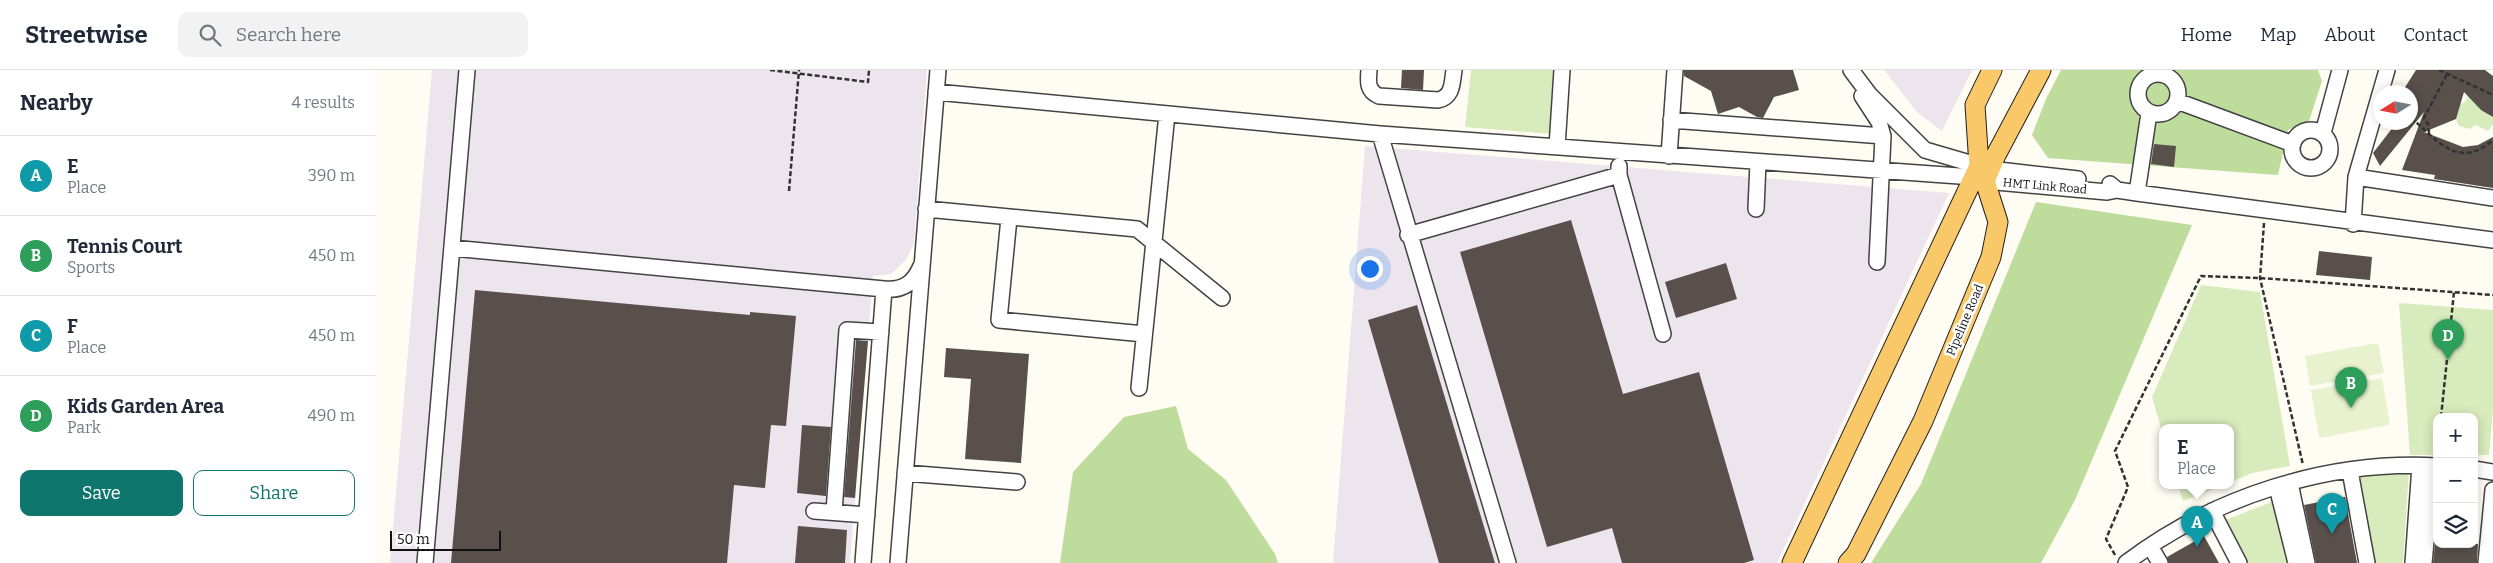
<!DOCTYPE html>
<html lang="en">
<head>
<meta charset="utf-8">
<style>
  :root { --surface:#fff; --page:#f2f2f3; --text:#1f2937; --muted:#747a83; --line:#e0e1e3; --accent:#0f766e }
  body { margin:0; font-family:Bitter,serif; background:var(--page); color:var(--text) }
  .controls { position:absolute; right:15px; bottom:15px; display:grid; overflow:hidden; border-radius:10px; box-shadow:0 2px 12px #0003 }
  .controls button { width:45px; height:45px; display:grid; place-items:center; padding:0; border:0; border-bottom:1px solid var(--line); background:var(--surface); color:var(--text); font:25px sans-serif }
  .compass { position:absolute; left:1998px; top:15px; width:45px; height:45px; border-radius:50%; background:var(--surface); box-shadow:0 2px 12px #0003; rotate:259deg }
  .scale { position:absolute; left:15px; bottom:12px; width:111px; box-sizing:border-box; padding-left:5px; border:2px solid #101010; border-top:0; font-size:14px; line-height:18px; white-space:nowrap; color:#101010; -webkit-text-stroke:4px #fff; paint-order:stroke }
  .you { position:absolute; left:994px; top:198px; width:18px; height:18px; margin:-12px; border:4px solid #fff; border-radius:50%; background:#1a73e8; box-shadow:0 0 0 8px #1a73e833 }
  .badge { display:grid; place-items:center; width:32px; height:32px; border-radius:50%; background:var(--accent); color:#fff; font-size:16px; font-weight:700 }
  .pin { position:absolute; translate:-50% -41px; filter:drop-shadow(0 1px 2px #0008) }
  .pin::after { content:''; position:absolute; top:26px; width:18px; height:15px; background:inherit; clip-path:polygon(0 0,100% 0,50% 100%) }
  .popup { position:absolute; left:1784px; top:354px; width:75px; height:65px; box-sizing:border-box; display:grid; place-content:center; border-radius:10px; background:var(--surface); filter:drop-shadow(0 1px 4px #0005); font-size:16px; white-space:nowrap; color:var(--muted) }
  .popup b { font-size:19px; color:var(--text) }
  .popup::after { content:''; position:absolute; left:50%; top:100%; margin-left:-10px; border:10px solid transparent; border-top-color:var(--surface) }
  .list { margin:0; padding:0; list-style:none }
  h2 { display:flex; justify-content:space-between; align-items:center; height:65px; margin:0; padding:0 20px; font-size:21px }
  h2 small { font-size:16px; font-weight:400; color:var(--muted) }
  .list li { display:grid; grid-template-columns:32px 1fr auto; gap:15px; align-items:center; box-sizing:border-box; height:80px; padding:0 20px; border-top:1px solid var(--line) }
  .list b { display:block; font-size:19px; white-space:nowrap }
  .list p { margin:0; font-size:16px; white-space:nowrap; color:var(--muted) }
  .list em { font-size:16px; font-style:normal; color:var(--muted) }
  .actions { display:flex; gap:10px; padding:15px 20px }
  .actions a { flex:1; padding:11px 0; border:1px solid var(--accent); border-radius:10px; text-align:center; font-size:18px; color:var(--accent) }
  .actions .main { background:var(--accent); color:#fff }
  .icon { flex:none; width:28px; height:28px; fill:none; stroke:currentColor; stroke-width:2; stroke-linecap:round; stroke-linejoin:round }
  .map { position:relative; flex:none; width:2118px; height:493px; overflow:hidden }
  header { display:flex; align-items:center; gap:30px; box-sizing:border-box; height:70px; padding:0 25px; background:var(--surface); border-bottom:1px solid var(--line) }
  header strong { font-size:24px }
  nav { display:flex; gap:28px; margin-inline-start:auto; font-size:18px }
  .search { width:350px; height:45px; background:var(--page); display:flex; align-items:center; gap:12px; box-sizing:border-box; padding:0 18px; border-radius:10px; color:var(--muted); font-size:19px }
  main { display:flex }
  aside { flex:1; background:var(--surface) }
  .map>svg:first-child { display:block }
  .industrial { fill:#ece5ee }
  .green { fill:#d8ebbc }
  .forest { fill:#bedc9b }
  .pitch { fill:#e9f2ce }
  .building { fill:#59504c }
  .lines { fill:none; stroke-linecap:round; stroke-linejoin:round }
  .minor-casing { stroke:#434343; stroke-width:18 }
  .major-casing { stroke:#212121; stroke-width:21 }
  .path { stroke:#323232; stroke-width:2.5; stroke-dasharray:5 2.5; stroke-linecap:butt }
  .minor { stroke:#fff; stroke-width:15 }
  .major { stroke:#f9c869; stroke-width:19 }
  .labels { text-anchor:middle; stroke-width:5; stroke-linejoin:round; paint-order:stroke }
  .street-label { font-size:12px; fill:#101010; stroke:#fff }
</style>
</head>
<body>
<header>
<strong>Streetwise</strong>
<div class="search"><svg class="icon" aria-label="search" viewBox="0 0 24 24"><circle cx="10" cy="10" r="6"/><path d="M15 15l6 6"/></svg>Search here</div>
<nav><a>Home</a><a>Map</a><a>About</a><a>Contact</a></nav>
</header>
<main>
<aside>
<h2>Nearby<small>4 results</small></h2>
<ul class="list">
<li><span class="badge" style="background:#0f9aa8">A</span><div><b>E</b><p>Place</p></div><em>390 m</em></li>
<li><span class="badge" style="background:#2e9e5b">B</span><div><b>Tennis Court</b><p>Sports</p></div><em>450 m</em></li>
<li><span class="badge" style="background:#0f9aa8">C</span><div><b>F</b><p>Place</p></div><em>450 m</em></li>
<li><span class="badge" style="background:#2e9e5b">D</span><div><b>Kids Garden Area</b><p>Park</p></div><em>490 m</em></li>
</ul>
<div class="actions"><a class="main">Save</a><a>Share</a></div>
</aside>
<div class="map">
<svg width="2118" height="493" viewBox="0 0 2118 493">
  <rect width="100%" height="100%" fill="#fffcf3"/>
  <path class="industrial" d="M57 0H552L539 173 531 190 516 204 498 206 475 493H15Z
    M1509 0H1597L1567 61 1542 42Z
    M990 76 1574 123 1402 493H958Z"/>
  <path class="green" d="M1096 0H1182L1177 64 1090 57Z
    M2094 24 2106 40 2118 44V54L2113 61 2100 55 2095 59 2084 56 2081 49 2084 34 2090 32Z
    M1826 215 1885 222 1915 396 1877 403 1856 412V358H1788V365L1777 327Z
    M2024 233 2118 240V340L2114 385H2099V347H2062V385H2035Z
    M2034 401 2028 493H1999L1983 407Z
    M1803 416H1846L1808 431Z
    M1902 430 1916 493H1873L1850 450Z"/>
  <path class="forest" d="M1686 0H1943L1947 11 1934 51 1913 60 1903 105 1673 88 1657 65 1671 29Z
    M1661 132 1817 155 1700 430 1666 493H1496L1546 414Z
    M801 336 813 379 851 410 900 484 903 493H685L698 402 749 347Z"/>
  <path class="pitch" d="M2003 273 2009 303 1935 316 1930 286Z
    M2007 308 2015 355 1944 368 1936 320Z"/>
  <path class="building" d="M1027 0H1049L1048 20 1026 18Z
    M1309 0H1418L1424 20 1399 27 1388 48 1382 47 1364 37 1343 44 1336 21 1309 6Z
    M2041 0H2110L2118 6V47L2106 40 2089 22 2081 49 2049 62 2088 77 2103 75 2118 67V118L2059 109 2060 105 2027 100 2049 42 2005 96 1998 83 2022 52H2036V22H2027Z
    M1779 74 1801 76 1799 97 1776 94Z
    M1196 150 1248 324 1324 302 1379 490 1369 493H1247L1237 458 1172 477 1085 182Z
    M1944 181 1997 187 1995 210 1941 205Z
    M1351 193 1362 229 1301 248 1290 212Z
    M100 220 375 245V242L421 246 411 356 396 355 390 418 359 415 352 493H76Z
    M1042 235 1090 394 1120 493H1064L993 250Z
    M481 270 493 271 480 428 469 427Z
    M571 278 654 284 646 393 590 389 596 309 569 307Z
    M427 355 456 357 451 426 422 423Z
    M1970 427 1982 493H1941L1929 435Z
    M423 456 472 460 470 493H420Z
    M1829 466 1844 493H1794L1792 487Z
    M2060 474H2103L2102 493H2058Z"/>
  <g class="lines">
    <g class="minor-casing">
      <path id="minor" d="M994 0C993 12 992 21 1004 26L1063 30C1078 27 1077 13 1079 0
        M1476 0 1494 24 1550 80 1615 99 1703 109
        M1763 24a20 20 0 1 1 40 0a20 20 0 1 1-40 0Z
        M561 22 1005 64 1598 107 1610 111 1732 122 1742 120
        M1487 26 1504 52 1508 66
        M1802 31 1918 74
        M1296 50 1508 66 1502 192
        M1917 79a19 19 0 1 1 38 0a19 19 0 1 1-38 0Z
        M1948 63 1965 0
        M1005 64 1133 493
        M1182 77 1187 0
        M1294 86 1300 0
        M1244 96V105L1288 264
        M1981 107 2118 128
        M1735 114 1742 120 1762 123 2118 170
        M1762 123 1774 43
        M551 139 762 159 847 228
        M1381 139 1383 92
        M634 148 624 250 769 264
        M1978 154 1981 107 2012 0
        M1033 165 1244 105
        M77 178 509 219
        M764 318 792 44
        M2099 399 2118 402
        M1975 401 1992 493
        M530 403 642 412
        M1915 413 1932 493
        M1902 417 1921 493
        M439 441 492 445
        M1837 441 1864 493
        M459 442 472 260 506 262
        M1775 476 1785 493
        M50 493 92 0
        M488 493 509 219C528 221 539 213 546 196
        M523 493 563 0
        M1751 493C1838 427 1952 390 2062 396
        M2038 493 2045 396
        M2049 493 2058 396
        M2111 493 2118 420"/>
    </g>
    <g class="major-casing">
      <path id="major" d="M1417 493 1604 96 1600 35 1617 0
        M1473 493 1481 484 1548 351 1616 187 1623 152 1610 111 1621 85 1666 0"/>
    </g>
    <path class="path" d="M395 0 493 12 494 0
      M2064 0 2118 25
      M2036 48C2062 69 2082 101 2118 70
      M2011 52 2016 57 2018 52
      M2054 63 2053 54 2049 48 2072 4
      M414 121 424 0
      M1889 153 1885 208 1928 395
      M2066 347 2079 222
      M1740 485 1731 469 1753 417 1740 381 1826 206 1885 208 2118 225"/>
    <use href="#minor" class="minor"/>
    <use href="#major" class="major"/>
  </g>
  <g class="labels">
    <g class="street-label">
      <text transform="translate(1670 116) rotate(5)" y="4">HMT Link Road</text>
      <text transform="translate(1590 250) rotate(-67)" y="4">Pipeline Road</text>
    </g>
  </g>
</svg>
<div class="controls">
<button>+</button>
<button>−</button>
<button><svg class="icon" aria-label="layers" viewBox="0 0 24 24"><path d="M12 4l9 5-9 5-9-5zM3 14l9 5 9-5"/></svg></button>
</div>
<svg class="compass" viewBox="-18 -18 36 36"><path d="M0-13l5 13h-10z" fill="#e53935"/><path d="M0 13l5-13h-10z" fill="#747a83"/></svg>
<div class="scale">50 m</div>
<div class="you"></div>
<div class="pin badge" style="left:1822px;top:477px;background:#0f9aa8">A</div>
<div class="popup"><b>E</b>Place</div>
<div class="pin badge" style="left:1976px;top:338px;background:#2e9e5b">B</div>
<div class="pin badge" style="left:1957px;top:464px;background:#0f9aa8">C</div>
<div class="pin badge" style="left:2073px;top:290px;background:#2e9e5b">D</div>
</div>
</main>
</body>
</html>
